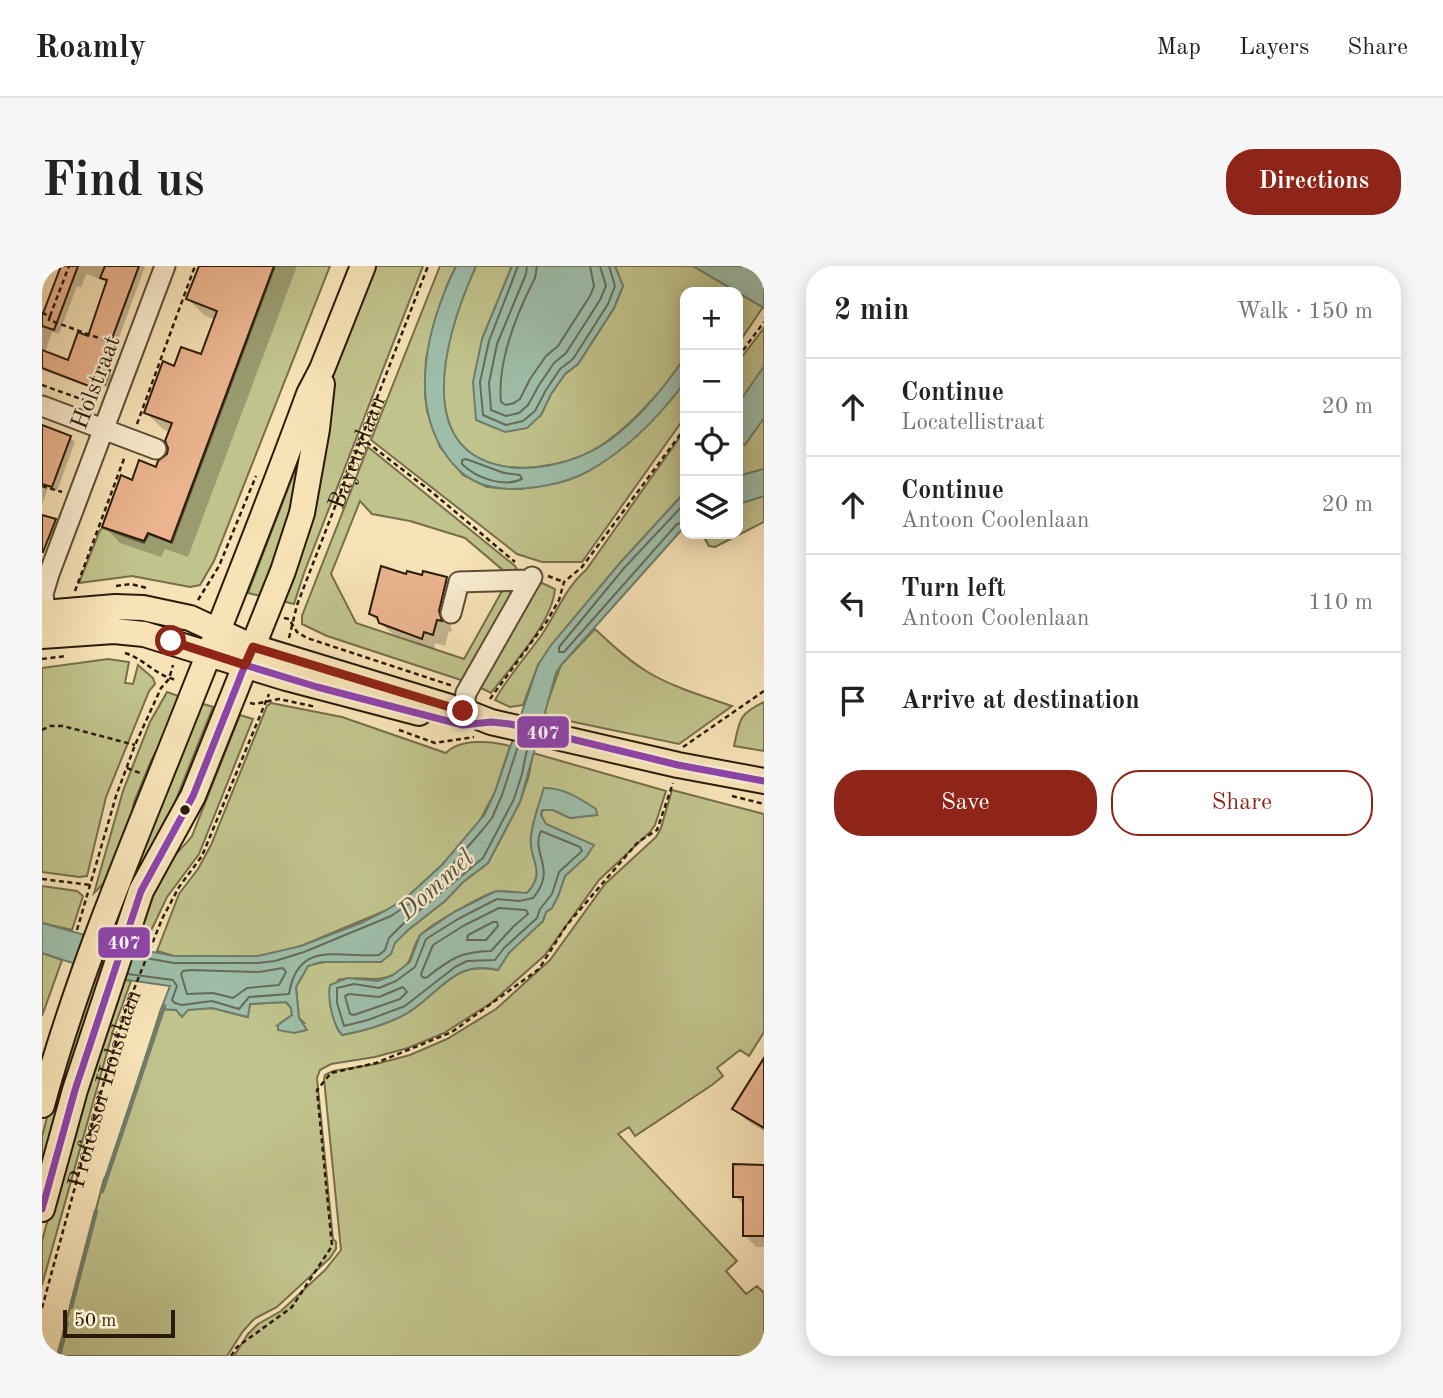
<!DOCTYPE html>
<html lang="en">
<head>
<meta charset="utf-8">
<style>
  :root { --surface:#fff; --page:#f6f6f6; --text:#222; --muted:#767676; --line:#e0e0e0; --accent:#8f2418 }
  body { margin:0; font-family:"Old Standard TT",serif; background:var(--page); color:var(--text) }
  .controls { position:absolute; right:21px; top:21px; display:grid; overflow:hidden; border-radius:14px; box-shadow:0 4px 18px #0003 }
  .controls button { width:63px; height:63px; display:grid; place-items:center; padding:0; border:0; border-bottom:2px solid var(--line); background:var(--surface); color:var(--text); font:35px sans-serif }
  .scale { position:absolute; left:21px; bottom:18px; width:112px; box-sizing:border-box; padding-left:7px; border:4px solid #2a1b09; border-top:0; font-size:19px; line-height:24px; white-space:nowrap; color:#2a1b09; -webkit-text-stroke:5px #faedd0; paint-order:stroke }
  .stop { position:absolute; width:21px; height:21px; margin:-16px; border:5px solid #8f2418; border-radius:50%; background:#fff }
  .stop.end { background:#8f2418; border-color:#fff; box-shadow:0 2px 7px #0008 }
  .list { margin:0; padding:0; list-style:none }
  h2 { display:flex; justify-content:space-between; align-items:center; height:91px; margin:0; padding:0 28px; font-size:30px }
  h2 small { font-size:23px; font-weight:400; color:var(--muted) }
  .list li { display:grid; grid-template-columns:46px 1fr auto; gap:21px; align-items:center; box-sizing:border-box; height:98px; padding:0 28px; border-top:2px solid var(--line) }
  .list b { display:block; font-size:26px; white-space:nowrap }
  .list p { margin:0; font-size:23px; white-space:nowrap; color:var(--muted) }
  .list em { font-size:23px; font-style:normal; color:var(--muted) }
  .actions { display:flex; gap:14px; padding:21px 28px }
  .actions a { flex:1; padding:16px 0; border:2px solid var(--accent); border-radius:28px; text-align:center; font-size:24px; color:var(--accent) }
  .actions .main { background:var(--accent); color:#fff }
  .icon { flex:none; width:38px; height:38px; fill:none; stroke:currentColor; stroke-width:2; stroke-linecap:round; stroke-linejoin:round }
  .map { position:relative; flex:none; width:722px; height:1090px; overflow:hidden; border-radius:28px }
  header { display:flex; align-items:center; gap:42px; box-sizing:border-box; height:98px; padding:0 35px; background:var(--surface); border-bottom:2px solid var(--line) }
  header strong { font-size:33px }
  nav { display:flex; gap:38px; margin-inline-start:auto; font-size:24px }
  .intro { display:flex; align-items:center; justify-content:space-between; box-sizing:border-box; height:168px; padding:0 42px }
  h1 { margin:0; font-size:49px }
  .button { padding:18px 32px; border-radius:28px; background:var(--accent); color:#fff; font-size:24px; font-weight:700 }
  main { display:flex; gap:42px; padding:0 42px }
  aside { flex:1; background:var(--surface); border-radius:28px; box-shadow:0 4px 18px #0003 }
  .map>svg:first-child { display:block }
  .green { fill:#c1c38c; stroke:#766f4a; stroke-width:2; fill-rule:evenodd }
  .water { fill:#9ebeaa; stroke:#707d6a; stroke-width:2 }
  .shadow { fill:#0003; fill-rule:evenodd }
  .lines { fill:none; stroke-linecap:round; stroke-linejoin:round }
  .shore { stroke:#646c5a; stroke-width:2 }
  .stream { stroke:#707d6a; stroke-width:4.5 }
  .building { fill:#ebb48f; stroke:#2a1b09; stroke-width:2 }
  .minor-casing { stroke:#5d4d34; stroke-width:23 }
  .major-casing { stroke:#2a1b09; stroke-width:28 }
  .path { stroke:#2a1b09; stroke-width:2.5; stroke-dasharray:5 3.5; stroke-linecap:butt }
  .minor { stroke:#faedd0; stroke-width:19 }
  .major { stroke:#f7e3b7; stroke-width:24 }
  .bus-1-casing { stroke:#faedd0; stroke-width:12 }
  .bus-1 { stroke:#8e44ad; stroke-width:7 }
  .route { stroke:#8f2418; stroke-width:9 }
  .bus-dot { fill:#2a1b09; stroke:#faedd0; stroke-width:2.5 }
  .labels { text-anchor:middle; stroke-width:5; stroke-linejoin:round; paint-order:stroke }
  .street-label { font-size:24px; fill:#2a1b09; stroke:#faedd0 }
  .water-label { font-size:26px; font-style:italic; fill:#535441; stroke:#faedd0 }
  .line-badge { stroke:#faedd0; stroke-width:2.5 }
  .badge-label { font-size:19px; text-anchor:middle; font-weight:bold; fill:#fff }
</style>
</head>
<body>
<header>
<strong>Roamly</strong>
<nav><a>Map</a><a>Layers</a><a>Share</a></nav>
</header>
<div class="intro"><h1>Find us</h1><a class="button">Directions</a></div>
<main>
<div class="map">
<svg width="722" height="1090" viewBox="0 0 722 1090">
  <rect width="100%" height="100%" fill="#f7e3b7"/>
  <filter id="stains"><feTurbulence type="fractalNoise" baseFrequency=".00286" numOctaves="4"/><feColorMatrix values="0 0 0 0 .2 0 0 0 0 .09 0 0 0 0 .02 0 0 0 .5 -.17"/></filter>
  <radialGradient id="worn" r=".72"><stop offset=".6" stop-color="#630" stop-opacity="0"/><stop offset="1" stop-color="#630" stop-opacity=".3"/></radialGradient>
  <path class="green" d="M233 0H288L172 295 158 319 148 321 90 310 37 317 58 264 61 262 102 277 107 268 130 277Z
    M329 0H381L262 307 252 338 236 334 291 99Z
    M398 0H414L405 19 384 93 383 128 385 145 398 181 421 209 445 221 480 223 587 176 611 153 643 116V151L540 296H500L475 288 329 174Z
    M434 0H470L440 73 499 149 509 128 523 108 536 98 572 42 581 20 573 0H651L721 41 696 78V26H643C643 40 646 79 643 90 641 99 615 129 608 136 589 157 568 177 542 189 509 203 454 210 425 185 413 176 406 157 403 143 394 95 414 43 434 0Z
    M722 62V203L696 210V96Z
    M643 164V226L578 297 510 379 496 399 481 439 468 441 453 434C466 410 485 390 501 367 515 346 524 321 544 304Z
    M263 178 249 250 223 331 206 327Z
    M326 181 473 300 479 310 469 311 423 272 368 255 330 248 318 235 289 308 314 357 422 393 464 318 470 331 422 415 285 370 260 358V350Z
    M722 230V256L673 281 667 280 660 268H696V238Z
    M500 317 513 323C510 357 470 399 449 427L435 420 492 321Z
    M553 363C569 378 585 393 604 405 630 421 661 430 690 440L637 478 508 451 502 446 519 399Z
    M66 393 87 396 83 417 91 418 96 399 111 412 113 418 107 425 64 531 45 610 37 611 0 606V402Z
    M125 426 142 432 109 495 92 536 86 569 70 609 52 627 81 525 108 456Z
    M155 436 171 441 131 541 71 675 65 673Z
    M722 436V485L692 480C698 453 696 449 722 436Z
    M229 437 300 451 404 487C418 472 450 475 468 480L453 526 436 558 400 599 365 631 345 644 259 680 232 688 216 690H132L115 685 137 628 156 603 169 579 225 440Z
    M198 449 211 453 157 588 125 631 100 684 89 682C96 661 102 631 113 612 123 596 139 585 150 570Z
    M491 487 624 525 613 559 608 566 557 614 503 689 449 737 402 767 366 782 333 791 289 798 278 804 275 812 291 973 294 976V983L288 992 235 1041 212 1053 201 1065 185 1090H15L62 913 66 907 119 743 134 744 170 742 205 751 208 738 244 736 249 742 250 749 236 759 262 757 257 752 254 721 266 700C283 694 298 695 316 696 327 696 339 691 349 688L352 677 366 664 403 635 421 616 446 597 478 536 487 509ZM502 522 554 549 528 552 511 544H501L499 549 503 558 542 575 547 587 523 610 516 630 510 642 504 646 501 655 466 687 456 704C410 695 401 724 367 746 349 757 321 765 300 769L296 764 288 739 296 714C320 708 335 720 358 705 372 696 369 680 379 669 387 659 441 629 453 626 463 623 475 628 485 627 506 604 486 594 489 570 491 554 497 538 502 522Z
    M630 524 722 548V766L707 790 698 784 675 802 681 810 670 819 593 870 587 861 576 868 695 995 684 1005 704 1028 715 1020 722 1027V1090H192L206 1068 216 1058 239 1045 283 1004 299 984 282 813 283 809 291 805 334 798 368 789 405 773 454 743 508 694 563 618 614 571 619 562Z
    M0 620 35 625 41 630 30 664 0 657Z
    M0 687 20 694 0 750Z
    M53 705 61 707 0 918V870L14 819Z
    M79 713 89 715 71 765 0 1019V975L40 827Z"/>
  <path class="water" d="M414 0H434C404 67 364 195 477 202 508 203 543 192 568 174 598 152 622 122 643 91V116C617 151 583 185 545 206 523 218 491 223 467 223 439 222 420 212 404 189 365 133 387 56 414 0Z
    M470 0H573L581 20 572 42 536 98 523 108 509 128 499 149 485 162 463 166 434 154 431 116 440 73Z
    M651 0H712L722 5V42Z
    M722 100V152L703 179 696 176V138Z
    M722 203V230L696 238V210Z
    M643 226V260L519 399 514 407 478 536 446 597 421 616 403 635 366 664 353 677 349 688 339 696H279L266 700 254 721 257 752 265 764 252 767 236 764V759L250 749 249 742 244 736 208 738 206 751 170 742 146 744 140 751 134 744 119 743 128 720 79 713 0 687V657L89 682 132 690H216L259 680 319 657 345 644 365 631 400 599 443 548 453 526 496 399 509 379 578 297Z
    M502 522C520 521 539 533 554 543L555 549 528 552 511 544H500L499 549 504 558 552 579 544 591 523 610 516 630 510 642 504 646 501 655 467 687 456 704C412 694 400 725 367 746 349 757 321 765 300 769 291 759 285 732 288 719L305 712 336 715 351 709 368 696 378 669 412 646 454 625 485 627C506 605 486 594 489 571 491 554 497 538 502 522Z"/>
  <path class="shadow" d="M21 0H61L73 4 75 0H103L73 83 75 85 67 106 72 110 67 122 59 119 57 125 0 104V51ZM44 8 66 16 47 72 27 96 3 87 10 66 17 68 35 20 39 22Z
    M158 0H255L146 291 123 283 119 291 78 277 62 260 91 216 115 203 127 189 128 166 121 163 104 147 133 102 160 90 174 54 163 50 146 33Z
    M0 161 28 172 33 176 15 225 6 222 0 239Z
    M0 251 13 254 18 259 11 275 0 272Z
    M365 310 404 313 416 325 408 357 410 366 407 365 403 380 393 377 392 383 351 368 328 348ZM402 318H405L397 354 393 353Z
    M722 795V865L704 854 692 842Z
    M722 901V981H714L703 969V940L693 930Z"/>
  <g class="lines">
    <path class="shore" d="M476 0 447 75 438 116 441 149 464 159 481 155 493 145 504 124 518 103 531 93 566 38 573 20 567 0
      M485 0 484 8 455 78 447 117 449 144 464 150 477 147 486 139 497 119 512 97 524 87 558 34 564 20 558 0
      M495 0 493 12C475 47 455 96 459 136L464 139 472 137 478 133 488 113 504 90 516 80 548 30 552 20 548 0
      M424 193 462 207 478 209 480 213C462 222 434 212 420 198V194Z
      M643 237 583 301 517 381V386H522L635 258 643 256
      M499 565 538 581 540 585 517 606 510 628 498 643 495 652 462 682 453 694 425 695 413 701 363 740 326 754 302 760 295 737V722L312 718 337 722 354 715 373 701 384 673 416 653 455 633 477 635 491 632C516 603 488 587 499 565Z
      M457 642 484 644 486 648 472 660 449 685C419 685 407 694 384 712L380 711 379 708 391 679 421 660Z
      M451 656H455L456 660 444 674H425L426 669Z
      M92 690 132 697H216L233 695 262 686 349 650 370 636 405 605 442 562 450 552 460 529 477 477
      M241 702 244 706 237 719 205 722 191 732 171 727 145 728 139 708 141 705 148 704 217 706Z
      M86 708 131 714 135 720 130 734 133 737 140 739 170 735 197 743 207 731 247 728C256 673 296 692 337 689L343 684 347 672 361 658 441 592 472 533 480 508 486 479
      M361 721 365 726 358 733 312 749 308 748 303 730 307 728 337 731Z"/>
    <path class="stream" d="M60 925 122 740
      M29 1041 54 945
      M17 1090 25 1057"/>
  </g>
  <path class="building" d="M19 0H36L12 64 0 60V50Z
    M63 0H97L68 78 71 79 63 102 68 104 63 118 54 115 52 122 0 102V84L26 94 36 66 46 70 65 14 58 12Z
    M157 0H232L129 276 106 267 102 275 60 261 79 209 90 214 97 194 114 201 116 195 125 188 126 182 123 175 130 157 102 147 121 95 132 100 139 81 159 88 175 45 144 33Z
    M0 159 29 170 10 221 0 218Z
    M0 249 14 253 1 286H0Z
    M339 300 364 308 365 305 380 309 381 305 405 311 397 345 400 355 395 354 391 369 382 366 380 373 337 357 335 351 327 348Z
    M722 792V862L690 843Z
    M691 898 722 899V970H701V931H691Z"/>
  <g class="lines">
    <g class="minor-casing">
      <path id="minor" d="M0 140 114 183
        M409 347 417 316 488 314
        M5 358 1 328 7 308 123 0
        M421 445 424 427 490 311"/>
    </g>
    <g class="major-casing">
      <path id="major" d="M0 347 73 341 101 342 148 352 211 381 421 445 449 456 636 499 722 515
        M0 370 72 365 102 368 244 412 377 447
        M0 839C38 699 97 565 150 430 190 330 230 229 267 128L280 103 321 0
        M0 943 33 824 99 625 151 530 241 305 260 247 275 163 280 118"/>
    </g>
    <g class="path">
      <path d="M0 47 8 50 27 0"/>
      <path d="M8 50 7 54 76 79"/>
      <path d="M696 91 722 56"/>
      <path d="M0 119 53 138"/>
      <path d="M95 158 153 0"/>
      <path d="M318 171 391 227 473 296"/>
      <path d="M0 220 20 226"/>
      <path d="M506 310 522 316"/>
      <path d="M74 320 89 318 105 322"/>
      <path d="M33 325 83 190"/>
      <path d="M156 334 177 300 214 210"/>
      <path d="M242 352 247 353 255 366 265 372 411 420"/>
      <path id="s1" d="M247 372 255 339 386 0"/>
      <path d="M83 387C102 393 116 411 135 414"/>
      <path d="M0 393 24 390"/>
      <path d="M448 433 505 355 517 334 522 316 540 301 643 162"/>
      <path d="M208 437 213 438 237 433 274 441"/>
      <path d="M0 464 8 460H21L93 479"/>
      <path d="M357 464 393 477 432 471"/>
      <path d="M641 481 722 425"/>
      <path d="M85 502 98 507"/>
      <path d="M690 530 722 538"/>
      <path d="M0 613 49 619"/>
      <path d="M35 664 74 530 93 479 119 422 127 413 131 399"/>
      <path id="s2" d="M0 1042 57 833 84 743 120 653 137 621 160 590 227 428"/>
      <path d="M189 1090 195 1081 250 1041 290 980 275 824 289 807 334 797 410 766 497 703 524 660 596 576 615 564 631 517"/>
    </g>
    <use href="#minor" class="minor"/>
    <use href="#major" class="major"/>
    <g class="bus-1-casing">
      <path id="bus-1" d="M0 943 33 824 99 625 151 530 203 399 275 421 421 459 449 456 468 458 636 499 722 515"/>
    </g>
    <use href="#bus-1" class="bus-1"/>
  </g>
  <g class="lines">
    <path class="route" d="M129 375 203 399 211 381 421 445"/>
  </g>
  <circle class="bus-dot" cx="143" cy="544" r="6"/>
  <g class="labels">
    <g class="street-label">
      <text transform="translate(53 116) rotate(-69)" y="8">Holstraat</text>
      <text dy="8" stroke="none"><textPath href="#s1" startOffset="198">Bayeuxlaan</textPath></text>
      <text dy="8" stroke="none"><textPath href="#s2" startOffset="228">Professor Holstlaan</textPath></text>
    </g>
    <g class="water-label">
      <text transform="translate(393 618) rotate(-42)" y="9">Dommel</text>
    </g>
  </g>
  <g class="line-badge">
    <rect x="474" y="449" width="54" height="34" rx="7" fill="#8e44ad"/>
    <rect x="55" y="660" width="54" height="33" rx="7" fill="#8e44ad"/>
  </g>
  <g class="badge-label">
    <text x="501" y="473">407</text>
    <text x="82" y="683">407</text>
  </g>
  <rect width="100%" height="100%" filter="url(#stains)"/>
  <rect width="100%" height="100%" fill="url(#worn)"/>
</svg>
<div class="controls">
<button>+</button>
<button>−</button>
<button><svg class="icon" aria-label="locate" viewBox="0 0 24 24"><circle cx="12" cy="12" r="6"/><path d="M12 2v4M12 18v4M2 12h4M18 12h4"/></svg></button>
<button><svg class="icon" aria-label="layers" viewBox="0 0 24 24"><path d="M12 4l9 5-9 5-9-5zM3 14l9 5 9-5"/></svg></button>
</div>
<div class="scale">50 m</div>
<div class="stop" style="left:129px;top:375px"></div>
<div class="stop end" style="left:421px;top:445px"></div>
</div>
<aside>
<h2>2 min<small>Walk · 150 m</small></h2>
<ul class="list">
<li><svg class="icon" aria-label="ahead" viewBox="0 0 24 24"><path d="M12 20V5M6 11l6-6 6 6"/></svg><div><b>Continue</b><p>Locatellistraat</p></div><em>20 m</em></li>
<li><svg class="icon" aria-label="ahead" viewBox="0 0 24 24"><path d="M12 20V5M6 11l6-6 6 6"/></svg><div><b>Continue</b><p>Antoon Coolenlaan</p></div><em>20 m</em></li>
<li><svg class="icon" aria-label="left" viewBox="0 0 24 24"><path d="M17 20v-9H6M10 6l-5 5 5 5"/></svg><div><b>Turn left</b><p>Antoon Coolenlaan</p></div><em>110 m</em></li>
<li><svg class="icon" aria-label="arrive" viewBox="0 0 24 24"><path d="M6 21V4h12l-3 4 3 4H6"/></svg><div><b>Arrive at destination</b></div></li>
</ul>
<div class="actions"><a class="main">Save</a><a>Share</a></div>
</aside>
</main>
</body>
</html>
